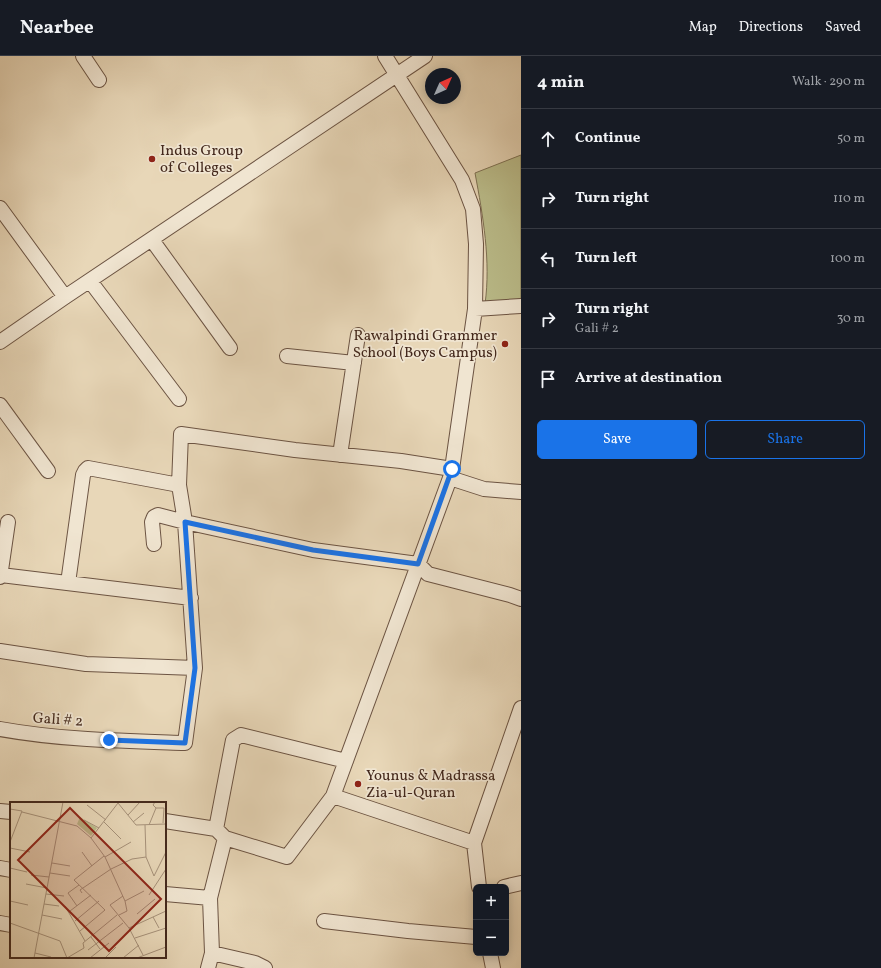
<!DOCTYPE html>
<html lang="en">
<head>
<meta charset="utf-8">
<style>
  :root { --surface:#171b24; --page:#20242c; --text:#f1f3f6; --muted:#9ea1a6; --line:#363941; --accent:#1a73e8 }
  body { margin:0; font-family:Vollkorn,serif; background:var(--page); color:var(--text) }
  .controls { position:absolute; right:12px; bottom:12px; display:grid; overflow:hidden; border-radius:6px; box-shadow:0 2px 10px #0003 }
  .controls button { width:36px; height:36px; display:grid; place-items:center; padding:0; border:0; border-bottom:1px solid var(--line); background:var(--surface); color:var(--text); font:20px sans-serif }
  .compass { position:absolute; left:425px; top:12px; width:36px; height:36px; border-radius:50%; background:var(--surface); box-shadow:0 2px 10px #0003; rotate:45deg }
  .stop { position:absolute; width:12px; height:12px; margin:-9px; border:3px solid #1a73e8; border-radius:50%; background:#fff }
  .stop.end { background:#1a73e8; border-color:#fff; box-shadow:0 1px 4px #0008 }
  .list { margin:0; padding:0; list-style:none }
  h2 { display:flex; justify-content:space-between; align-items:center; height:52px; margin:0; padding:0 16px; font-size:17px }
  h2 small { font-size:13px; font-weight:400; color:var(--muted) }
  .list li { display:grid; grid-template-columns:26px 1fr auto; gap:12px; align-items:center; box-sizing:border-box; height:60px; padding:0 16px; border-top:1px solid var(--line) }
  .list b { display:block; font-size:15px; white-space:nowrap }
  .list p { margin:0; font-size:13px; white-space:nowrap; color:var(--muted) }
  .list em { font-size:13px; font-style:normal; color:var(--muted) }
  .actions { display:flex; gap:8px; padding:12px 16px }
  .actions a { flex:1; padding:9px 0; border:1px solid var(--accent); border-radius:6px; text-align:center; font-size:14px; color:var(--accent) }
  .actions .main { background:var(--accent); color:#fff }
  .icon { flex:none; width:22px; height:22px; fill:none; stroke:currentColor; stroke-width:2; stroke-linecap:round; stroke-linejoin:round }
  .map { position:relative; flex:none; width:521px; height:912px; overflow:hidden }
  header { display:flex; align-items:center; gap:24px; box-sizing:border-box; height:56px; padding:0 20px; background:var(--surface); border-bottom:1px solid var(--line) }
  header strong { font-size:19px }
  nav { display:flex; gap:22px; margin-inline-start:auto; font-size:14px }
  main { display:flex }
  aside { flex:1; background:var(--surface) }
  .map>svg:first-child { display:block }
  .green { fill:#bbbd8b; stroke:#7f7254 }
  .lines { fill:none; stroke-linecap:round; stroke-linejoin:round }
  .minor-casing { stroke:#6c5443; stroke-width:16 }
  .minor { stroke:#f0e5d1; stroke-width:14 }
  .route { stroke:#1a73e8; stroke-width:5 }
  .poi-dot { fill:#8f2418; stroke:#f0e5d1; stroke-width:1.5 }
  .labels { text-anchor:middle; stroke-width:3.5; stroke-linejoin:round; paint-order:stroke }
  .poi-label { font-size:15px; fill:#43281c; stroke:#f0e5d1; text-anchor:start }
  .street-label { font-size:15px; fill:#43281c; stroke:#f0e5d1 }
  .inset-road { fill:none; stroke:#a6917a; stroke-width:1 }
  .view { fill:#8f2418; fill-opacity:0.15; stroke:#8f2418; stroke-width:2 }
  .inset-edge { fill:none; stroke:#43281c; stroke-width:2 }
</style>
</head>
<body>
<header>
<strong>Nearbee</strong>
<nav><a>Map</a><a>Directions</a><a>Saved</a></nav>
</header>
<main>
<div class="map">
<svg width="521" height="912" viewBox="0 0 521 912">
  <rect width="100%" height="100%" fill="#e8d7b8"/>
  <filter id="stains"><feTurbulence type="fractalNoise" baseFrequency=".005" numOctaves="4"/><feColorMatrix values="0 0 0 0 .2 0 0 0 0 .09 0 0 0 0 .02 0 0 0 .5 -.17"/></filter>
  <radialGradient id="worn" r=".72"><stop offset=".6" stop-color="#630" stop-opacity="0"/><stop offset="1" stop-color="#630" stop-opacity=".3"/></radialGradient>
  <path class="green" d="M521 99V243L485 248C491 205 483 160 475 117Z"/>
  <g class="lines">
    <g class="minor-casing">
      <path id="minor" d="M83 0 99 24
        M0 152 65 241
        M152 184 230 292
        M90 225 179 343
        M475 253 521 250
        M0 286 65 241 425 0
        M287 300 354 307
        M0 349 48 415
        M340 399 358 279
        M450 422 484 433 521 436
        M154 488 152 466 154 461 158 459 185 466 313 494 418 508 428 518 510 539 521 543
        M1 519 191 542
        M0 521 8 466
        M68 527 83 419 85 415 88 412 179 429
        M0 595 86 608 195 612
        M0 673C61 684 123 685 185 687L195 612 185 466 179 429 181 378 295 394 401 405 452 413
        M346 705 241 679 233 684 216 773 225 782 287 801 333 740 450 422 452 413 475 253 476 188 473 153 462 124 385 0
        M333 740 474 787
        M0 755 11 756
        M165 765 216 773
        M0 812 11 814
        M479 831 474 787 521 652
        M504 831 521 827
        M165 838 210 842
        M324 865 408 875 476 881
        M0 867 11 869
        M212 897 255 907 265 912
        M490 897 493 912
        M208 912 212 897 210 842 225 782"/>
    </g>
    <use href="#minor" class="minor"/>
  </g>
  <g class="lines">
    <path class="route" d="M109 684 185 687 195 612 185 466 313 494 418 508 452 413"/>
  </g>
  <g class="poi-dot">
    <circle cx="152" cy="103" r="4"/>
    <circle cx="505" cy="288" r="4"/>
    <circle cx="358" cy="728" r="4"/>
  </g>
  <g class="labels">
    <g class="poi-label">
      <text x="160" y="99">Indus Group<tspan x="160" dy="17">of Colleges</tspan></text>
      <text x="497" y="284" text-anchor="end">Rawalpindi Grammer<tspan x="497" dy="17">School (Boys Campus)</tspan></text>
      <text x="366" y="724">Younus &amp; Madrassa<tspan x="366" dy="17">Zia-ul-Quran</tspan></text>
    </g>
    <g class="street-label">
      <text transform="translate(58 663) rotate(4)" y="5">Gali # 2</text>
    </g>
  </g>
  <g transform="translate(10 746)">
    <rect width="156" height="156" fill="#e8d7b8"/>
    <path d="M70 15 87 26 81 34 67 22Z" fill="#bbbd8b"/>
    <path class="inset-road" d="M145 0 143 3 146 6H154L153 21M77 3 96 18M0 7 12 9 0 40M12 10 67 24 81 36 95 55 115 99 117 109 109 113M118 13 130 0M74 18 89 26M94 20 111 37M123 20 134 11M135 23 136 55 144 74M139 23 146 6M81 36 108 1 126 23 156 22M0 46 20 50M72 50 82 64M95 55 121 40M42 61 60 64M0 66 17 70M40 71 60 74M21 73 39 75M144 74 156 50M16 82 37 86M72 91 70 88 101 67 122 57 136 55M36 92 54 94M139 93 156 67M113 94 100 103 119 126 133 153M0 99 18 103M115 99 134 89M34 102 49 104M55 104 75 139M67 104 58 91 69 83M60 109 81 93M127 112 145 97M32 113 52 117M143 115 149 126M65 119 89 99M0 121 50 139 57 156M119 126 156 109M70 129 95 108 64 78 94 54M81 135 90 147M125 136 156 126M78 148 113 121M25 151 41 155M24 156 53 0M57 156 74 146 73 141 107 113M75 156H80L99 141M95 156 106 145M113 156 129 143M127 156 156 145"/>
    <path class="view" d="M60 6 151 97 99 149 8 58Z"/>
    <rect width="156" height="156" class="inset-edge"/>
  </g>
  <rect width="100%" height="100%" filter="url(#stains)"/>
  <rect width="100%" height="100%" fill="url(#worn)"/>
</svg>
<div class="controls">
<button>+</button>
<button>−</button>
</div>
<svg class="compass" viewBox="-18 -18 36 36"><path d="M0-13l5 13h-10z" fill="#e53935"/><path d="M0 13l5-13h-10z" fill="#9ea1a6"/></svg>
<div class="stop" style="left:452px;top:413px"></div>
<div class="stop end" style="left:109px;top:684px"></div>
</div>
<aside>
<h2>4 min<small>Walk · 290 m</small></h2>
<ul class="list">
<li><svg class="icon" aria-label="ahead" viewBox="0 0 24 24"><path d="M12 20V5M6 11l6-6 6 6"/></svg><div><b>Continue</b></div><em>50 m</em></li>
<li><svg class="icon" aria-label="right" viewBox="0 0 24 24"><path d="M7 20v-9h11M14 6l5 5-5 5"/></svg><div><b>Turn right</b></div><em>110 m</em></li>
<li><svg class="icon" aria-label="left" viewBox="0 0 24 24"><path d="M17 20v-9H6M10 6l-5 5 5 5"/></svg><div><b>Turn left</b></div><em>100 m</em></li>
<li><svg class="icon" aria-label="right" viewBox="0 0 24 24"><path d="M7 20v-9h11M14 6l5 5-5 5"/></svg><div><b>Turn right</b><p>Gali # 2</p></div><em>30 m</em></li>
<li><svg class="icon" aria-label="arrive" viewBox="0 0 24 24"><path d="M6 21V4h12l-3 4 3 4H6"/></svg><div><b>Arrive at destination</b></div></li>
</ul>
<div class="actions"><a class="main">Save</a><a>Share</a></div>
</aside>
</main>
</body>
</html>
